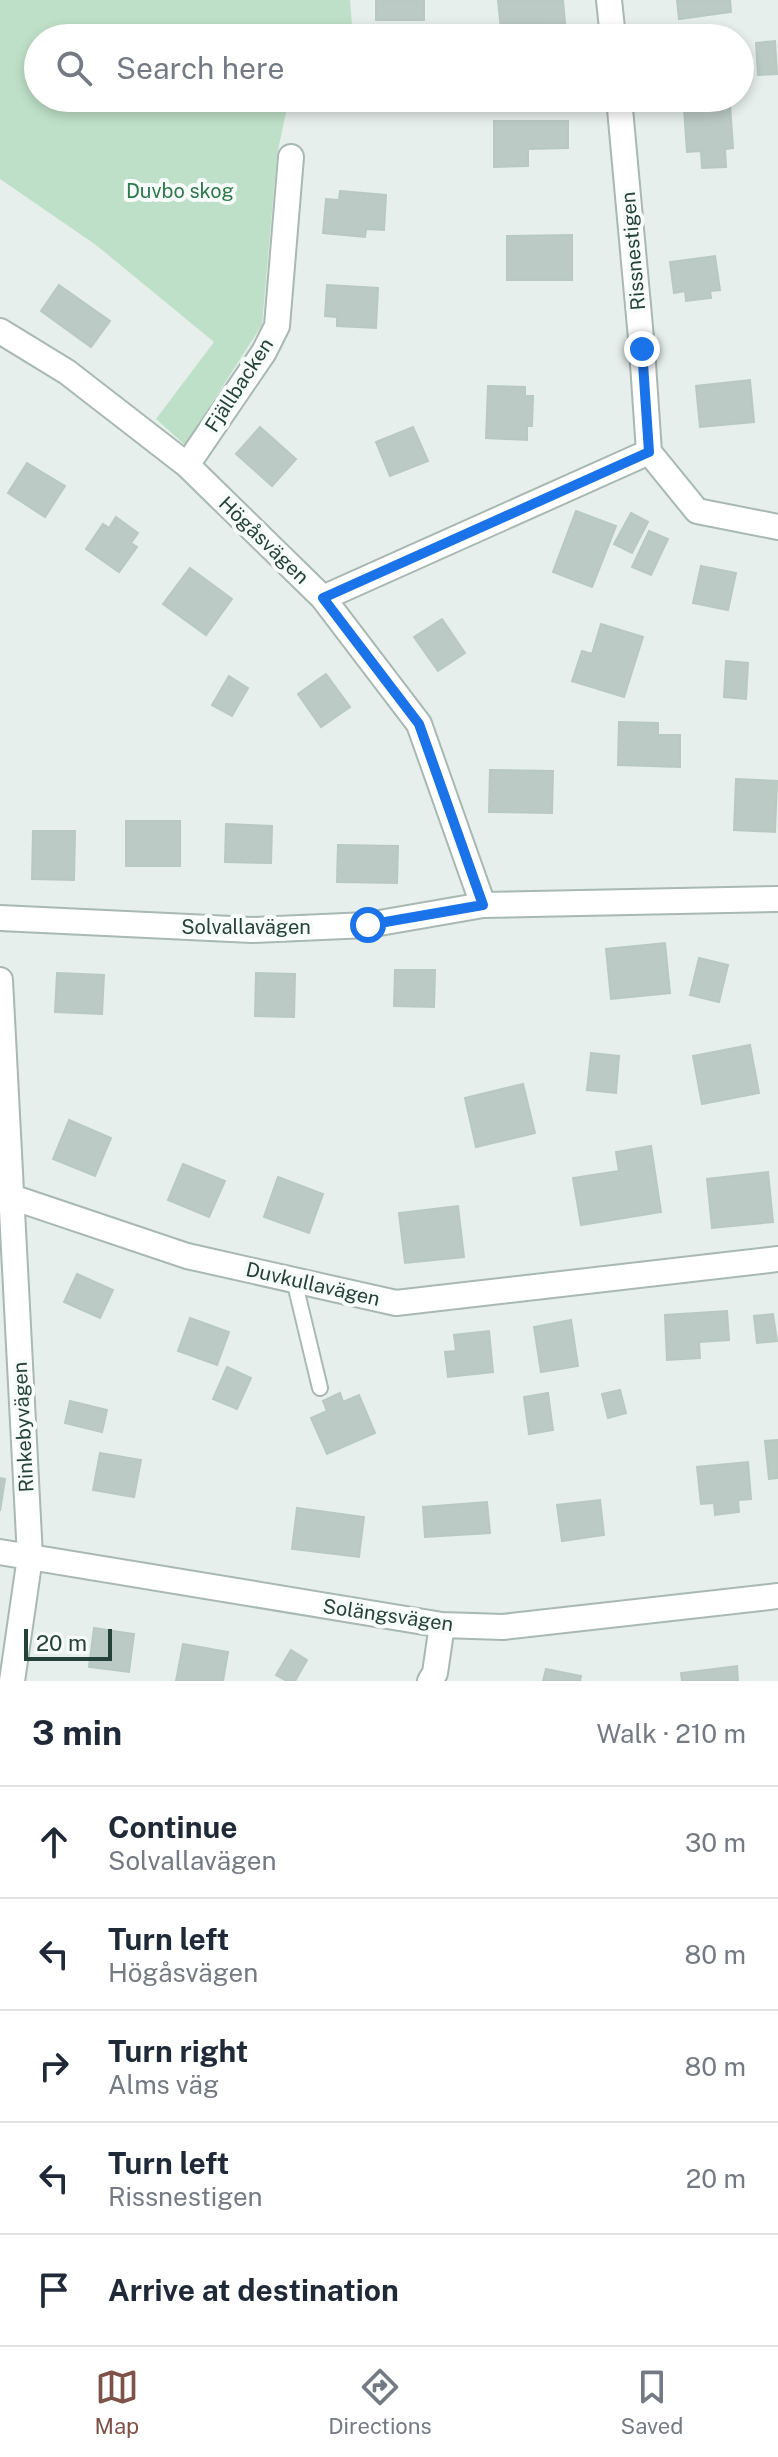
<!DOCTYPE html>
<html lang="en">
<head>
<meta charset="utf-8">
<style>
  :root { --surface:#fff; --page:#f6f6f7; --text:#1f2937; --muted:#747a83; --line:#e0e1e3; --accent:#7f5249 }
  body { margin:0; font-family:"Public Sans",sans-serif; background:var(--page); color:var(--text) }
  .scale { position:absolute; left:24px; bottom:20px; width:88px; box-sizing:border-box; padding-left:8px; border:4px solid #24423a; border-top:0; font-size:22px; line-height:28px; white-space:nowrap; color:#24423a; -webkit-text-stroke:6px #f7fbf9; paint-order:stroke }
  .stop { position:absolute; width:24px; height:24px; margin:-18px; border:6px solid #1a73e8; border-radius:50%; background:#fff }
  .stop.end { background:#1a73e8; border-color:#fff; box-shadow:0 2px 8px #0008 }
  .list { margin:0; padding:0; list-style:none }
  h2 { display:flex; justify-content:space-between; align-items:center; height:104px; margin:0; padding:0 32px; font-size:34px }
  h2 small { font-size:26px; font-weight:400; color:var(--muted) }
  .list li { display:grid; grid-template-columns:52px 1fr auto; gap:24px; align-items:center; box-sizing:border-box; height:112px; padding:0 32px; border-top:2px solid var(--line) }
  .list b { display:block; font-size:30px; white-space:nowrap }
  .list p { margin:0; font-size:26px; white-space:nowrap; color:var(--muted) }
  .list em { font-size:26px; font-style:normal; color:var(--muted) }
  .icon { flex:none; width:44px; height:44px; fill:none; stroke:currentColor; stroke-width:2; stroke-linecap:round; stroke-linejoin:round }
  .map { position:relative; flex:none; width:778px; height:1681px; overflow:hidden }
  .search { position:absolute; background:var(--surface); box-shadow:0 4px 12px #0003; left:24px; right:24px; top:24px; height:88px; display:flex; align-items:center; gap:20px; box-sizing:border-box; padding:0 28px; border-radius:44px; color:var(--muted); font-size:30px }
  .sheet { height:664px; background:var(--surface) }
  nav { display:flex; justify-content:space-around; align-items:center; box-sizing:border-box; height:112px; border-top:2px solid var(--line); background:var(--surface); font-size:22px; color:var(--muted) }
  nav a { display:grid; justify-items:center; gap:4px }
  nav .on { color:var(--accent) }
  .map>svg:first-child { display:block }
  .green { fill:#bfe0c8 }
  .building { fill:#bbcac4; stroke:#b8c9c2; stroke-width:2 }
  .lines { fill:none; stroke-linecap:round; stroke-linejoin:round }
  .service-casing { stroke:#a8b8b2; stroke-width:18 }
  .minor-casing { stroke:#a8b8b2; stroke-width:28 }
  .service { stroke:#fff; stroke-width:14 }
  .minor { stroke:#fff; stroke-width:24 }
  .route { stroke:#1a73e8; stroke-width:10 }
  .labels { text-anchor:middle; stroke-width:8; stroke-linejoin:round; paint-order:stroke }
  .park-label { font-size:20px; fill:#2d7a4b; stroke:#f7fbf9 }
  .street-label { font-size:20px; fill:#24423a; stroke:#f7fbf9 }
</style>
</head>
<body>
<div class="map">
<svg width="778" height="1681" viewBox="0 0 778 1681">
  <rect width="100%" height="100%" fill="#e6efeb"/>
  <path class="green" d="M0 0H350L353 37 38 38V98H289L277 155 262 325 185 445 156 419 214 342 96 245 0 179Z"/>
  <path class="building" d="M376 0H424V20H376Z
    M498 0H563L565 23 501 30Z
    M677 0H730L731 12 679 19Z
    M775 41 777 74 758 75 756 43Z
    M331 98H379V106L331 104Z
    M730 104 733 148 725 149 726 167 702 168 701 151 687 152 684 108Z
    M494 121H568V148L528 149V166L494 167Z
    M340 191 386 195 384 230 366 229 365 237 323 233 326 199 339 200Z
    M572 235V280H507V236Z
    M715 256 720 290 710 291 711 298 686 301 685 291 674 293 670 262Z
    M59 285 110 321 91 347 41 311Z
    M327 285 378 288 376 328 337 326V317L325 316Z
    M750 380 754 422 700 427 696 386Z
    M488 386 525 387V396H533L532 426H527V440L486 438Z
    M260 427 296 459 272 486 236 454Z
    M413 427 428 461 390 476 376 442Z
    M27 463 65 486 45 517 8 493Z
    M576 511 616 526 592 587 553 572Z
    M631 513 648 522 632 553 614 544Z
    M116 517 138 533 131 543 137 547 119 572 86 549 103 524 109 528Z
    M649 531 668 539 651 575 632 567Z
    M701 566 736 573 728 610 693 603Z
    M190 568 232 599 206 635 163 604Z
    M442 619 465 653 438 671 414 637Z
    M601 624 643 637 624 697 572 681 582 651 592 654Z
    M726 661 748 663 746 699 724 697Z
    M326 674 350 707 321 727 298 694Z
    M229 676 248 688 232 716 212 705Z
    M619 722 658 723V735H680V767L618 765Z
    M490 770 553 771 552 813 489 812Z
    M736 779 777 781 775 832 734 830Z
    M126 821H180V866H126Z
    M226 824 272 826 271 863 225 862Z
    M33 831H75L74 880 32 879Z
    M338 845 398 846 397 883 337 882Z
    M665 943 670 993 611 999 606 949Z
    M699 958 728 965 719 1002 690 995Z
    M395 970H435L434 1007 394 1006Z
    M57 973 104 975 102 1014 55 1012Z
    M256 973 295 974 294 1017 255 1016Z
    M750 1045 759 1093 702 1104 693 1056Z
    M591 1053 619 1056 616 1093 587 1090Z
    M523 1084 535 1133 476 1147 465 1098Z
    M69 1120 111 1138 95 1176 53 1159Z
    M651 1146 661 1212 581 1225 573 1178 619 1171 616 1152Z
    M183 1164 225 1181 209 1217 168 1200Z
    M768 1172 773 1222 712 1228 707 1179Z
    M278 1177 323 1194 309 1233 264 1217Z
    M458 1206 464 1257 405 1263 399 1213Z
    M77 1274 113 1290 100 1318 64 1302Z
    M727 1311 729 1340 699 1342 700 1358 667 1360 665 1315Z
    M773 1314 777 1341 757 1343 754 1316Z
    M190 1318 229 1332 217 1365 178 1351Z
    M571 1320 578 1366 541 1372 534 1327Z
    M489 1331 493 1372 448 1377 445 1352 456 1351 454 1335Z
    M227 1367 251 1378 237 1409 213 1399Z
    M620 1390 626 1413 608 1418 602 1394Z
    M340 1393 343 1402 359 1395 375 1433 327 1454 311 1418 327 1411 323 1401Z
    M548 1393 553 1430 529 1434 524 1397Z
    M70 1401 107 1410 102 1432 65 1423Z
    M778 1440V1478L769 1479 765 1441Z
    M100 1453 141 1460 134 1497 93 1490Z
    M748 1462 751 1499 738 1500 739 1512 715 1515 714 1503 701 1504 697 1467Z
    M0 1478 5 1479 0 1511Z
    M600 1500 604 1535 562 1541 557 1505Z
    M487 1502 490 1533 425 1537 423 1507Z
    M297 1508 364 1517 359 1557 292 1549Z
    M94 1628 134 1634 129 1672 89 1667Z
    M183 1644 228 1652 223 1681H176Z
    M291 1650 307 1660 295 1681H287L276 1675Z
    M737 1666 738 1681H682L681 1673Z
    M546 1669 581 1676 580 1681H543Z"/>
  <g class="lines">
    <g class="service-casing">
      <path id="service" d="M294 1280 320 1388"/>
    </g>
    <g class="minor-casing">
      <path id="minor" d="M609 0 613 38
        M619 98 642 349 649 452
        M0 331 67 372 187 465 323 598 419 724 483 905
        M187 465 264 352 277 326 291 157
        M323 598 649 452 697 511 778 527
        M0 918 252 930 368 925 483 905 778 899
        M0 980 30 1557 12 1681
        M0 1193 187 1256 396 1303 778 1259
        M0 1552 442 1625 503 1627 778 1596
        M430 1681 435 1673 442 1625"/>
    </g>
    <use href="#service" class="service"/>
    <use href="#minor" class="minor"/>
  </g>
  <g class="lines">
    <path class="route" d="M368 925 483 905 419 724 323 598 649 452 642 349"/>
  </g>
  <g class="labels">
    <g class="park-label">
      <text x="180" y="198">Duvbo skog</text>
    </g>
    <g class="street-label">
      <text transform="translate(633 251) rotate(-95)" y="7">Rissnestigen</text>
      <text transform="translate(239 385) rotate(-57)" y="7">Fjällbacken</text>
      <text transform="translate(264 540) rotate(44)" y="7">Högåsvägen</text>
      <text x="246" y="934">Solvallavägen</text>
      <text transform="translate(313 1284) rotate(13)" y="7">Duvkullavägen</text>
      <text transform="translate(23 1427) rotate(-93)" y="7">Rinkebyvägen</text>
      <text transform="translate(388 1615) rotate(8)" y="7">Solängsvägen</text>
    </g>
  </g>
</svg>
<div class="scale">20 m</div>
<div class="stop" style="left:368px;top:925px"></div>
<div class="stop end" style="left:642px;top:349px"></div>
<div class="search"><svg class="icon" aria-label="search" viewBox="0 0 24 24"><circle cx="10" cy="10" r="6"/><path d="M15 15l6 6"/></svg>Search here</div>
</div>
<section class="sheet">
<h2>3 min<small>Walk · 210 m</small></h2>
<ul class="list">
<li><svg class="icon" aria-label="ahead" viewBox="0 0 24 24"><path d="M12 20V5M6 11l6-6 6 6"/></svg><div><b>Continue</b><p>Solvallavägen</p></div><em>30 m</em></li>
<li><svg class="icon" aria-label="left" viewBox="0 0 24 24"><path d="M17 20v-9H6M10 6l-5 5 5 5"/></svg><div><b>Turn left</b><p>Högåsvägen</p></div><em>80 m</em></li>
<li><svg class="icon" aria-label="right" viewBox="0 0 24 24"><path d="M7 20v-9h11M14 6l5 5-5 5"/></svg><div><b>Turn right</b><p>Alms väg</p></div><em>80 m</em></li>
<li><svg class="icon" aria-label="left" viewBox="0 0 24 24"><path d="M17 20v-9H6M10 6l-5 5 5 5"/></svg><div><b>Turn left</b><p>Rissnestigen</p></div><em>20 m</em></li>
<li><svg class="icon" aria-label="arrive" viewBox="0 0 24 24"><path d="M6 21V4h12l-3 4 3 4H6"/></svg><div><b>Arrive at destination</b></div></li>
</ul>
</section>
<nav>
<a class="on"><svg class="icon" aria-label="map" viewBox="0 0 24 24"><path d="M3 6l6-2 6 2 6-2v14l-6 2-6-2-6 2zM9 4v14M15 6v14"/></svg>Map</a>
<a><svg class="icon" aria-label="directions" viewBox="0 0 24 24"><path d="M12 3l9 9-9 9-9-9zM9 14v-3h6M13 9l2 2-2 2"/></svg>Directions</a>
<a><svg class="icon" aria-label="saved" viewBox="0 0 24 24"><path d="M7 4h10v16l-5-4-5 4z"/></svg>Saved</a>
</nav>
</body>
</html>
